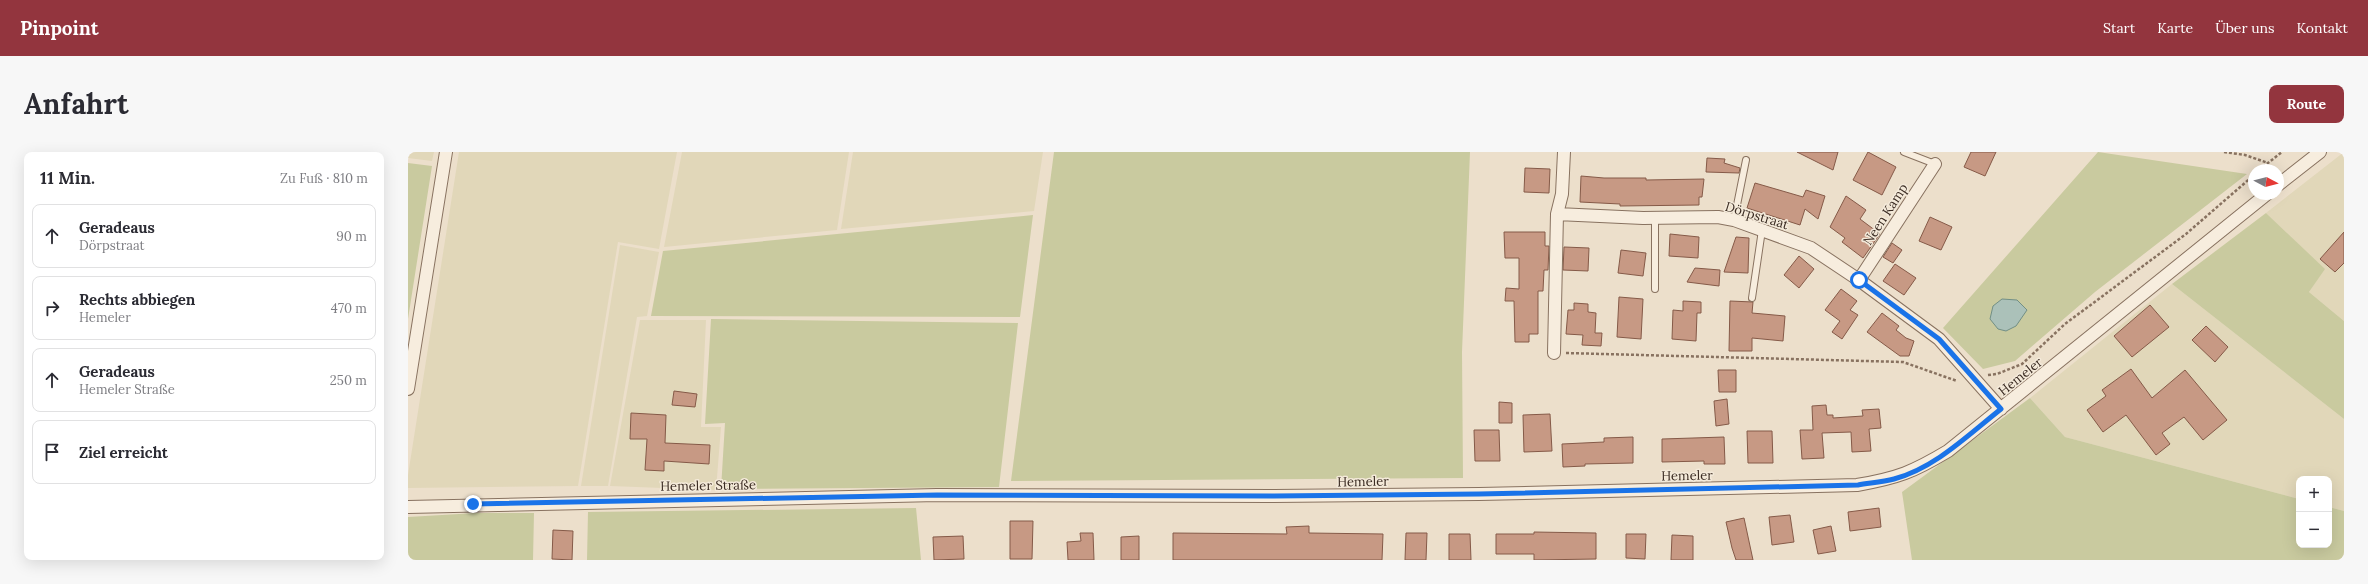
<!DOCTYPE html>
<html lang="de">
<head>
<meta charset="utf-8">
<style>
  :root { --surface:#fff; --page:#f7f7f7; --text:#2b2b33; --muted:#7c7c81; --line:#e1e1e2; --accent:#93353e }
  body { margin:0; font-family:Lora,serif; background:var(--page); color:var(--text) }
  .controls { position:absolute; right:12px; bottom:12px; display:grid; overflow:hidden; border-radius:8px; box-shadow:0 4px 16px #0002 }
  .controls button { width:36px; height:36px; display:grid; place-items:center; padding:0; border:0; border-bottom:1px solid var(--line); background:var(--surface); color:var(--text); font:20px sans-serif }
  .compass { position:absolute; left:1840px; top:12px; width:36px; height:36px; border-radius:50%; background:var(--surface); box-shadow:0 4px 16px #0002; rotate:97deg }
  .stop { position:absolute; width:12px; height:12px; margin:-9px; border:3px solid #1a73e8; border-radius:50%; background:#fff }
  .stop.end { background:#1a73e8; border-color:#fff; box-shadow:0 1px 4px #0008 }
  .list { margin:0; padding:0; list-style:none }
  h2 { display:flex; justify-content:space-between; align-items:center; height:52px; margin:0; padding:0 16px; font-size:17px }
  h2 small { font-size:13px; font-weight:400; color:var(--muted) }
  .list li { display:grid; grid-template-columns:26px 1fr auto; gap:12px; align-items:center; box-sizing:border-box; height:64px; margin:0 8px 8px; padding:0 8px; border:1px solid var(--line); border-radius:8px }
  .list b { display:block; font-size:15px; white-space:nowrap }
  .list p { margin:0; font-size:13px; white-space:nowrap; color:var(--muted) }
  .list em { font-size:13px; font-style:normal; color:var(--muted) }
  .icon { flex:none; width:22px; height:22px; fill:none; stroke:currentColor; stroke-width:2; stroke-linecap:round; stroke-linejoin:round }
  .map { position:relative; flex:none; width:1936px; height:408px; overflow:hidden; border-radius:8px }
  header { display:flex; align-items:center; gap:24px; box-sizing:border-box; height:56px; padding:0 20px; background:var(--accent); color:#fff }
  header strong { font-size:19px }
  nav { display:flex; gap:22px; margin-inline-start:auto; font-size:14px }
  .intro { display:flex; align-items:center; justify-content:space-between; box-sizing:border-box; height:96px; padding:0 24px }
  h1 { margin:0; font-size:28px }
  .button { padding:10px 18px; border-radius:8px; background:var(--accent); color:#fff; font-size:14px; font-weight:700 }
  main { display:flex; gap:24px; padding:0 24px }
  aside { flex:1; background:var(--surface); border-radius:8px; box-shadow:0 4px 16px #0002 }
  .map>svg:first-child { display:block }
  .farmland { fill:#e1d7b9 }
  .green { fill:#c9ca9f }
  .water { fill:#abc1b9; stroke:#728f85 }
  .building { fill:#c79984; stroke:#855a48 }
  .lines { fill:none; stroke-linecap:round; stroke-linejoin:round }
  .service-casing { stroke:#887260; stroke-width:8 }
  .minor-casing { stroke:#887260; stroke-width:14 }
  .path { stroke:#887260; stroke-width:2.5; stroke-dasharray:3 2; stroke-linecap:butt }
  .service { stroke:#f7edde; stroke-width:6 }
  .minor { stroke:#f7edde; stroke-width:12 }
  .route { stroke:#1a73e8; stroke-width:5 }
  .labels { text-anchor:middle; stroke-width:3; stroke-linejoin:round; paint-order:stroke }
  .street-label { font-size:13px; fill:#3a2b22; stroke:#f4eada }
</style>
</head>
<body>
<header>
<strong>Pinpoint</strong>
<nav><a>Start</a><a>Karte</a><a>Über uns</a><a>Kontakt</a></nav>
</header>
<div class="intro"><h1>Anfahrt</h1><a class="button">Route</a></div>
<main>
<aside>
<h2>11 Min.<small>Zu Fuß · 810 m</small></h2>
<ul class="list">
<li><svg class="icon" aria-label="ahead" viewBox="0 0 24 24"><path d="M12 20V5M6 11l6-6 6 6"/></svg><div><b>Geradeaus</b><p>Dörpstraat</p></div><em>90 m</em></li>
<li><svg class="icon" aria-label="right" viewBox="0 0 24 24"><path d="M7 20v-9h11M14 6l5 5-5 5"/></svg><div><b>Rechts abbiegen</b><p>Hemeler</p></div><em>470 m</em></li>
<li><svg class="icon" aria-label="ahead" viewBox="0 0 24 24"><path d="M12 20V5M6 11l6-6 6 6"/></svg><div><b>Geradeaus</b><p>Hemeler Straße</p></div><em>250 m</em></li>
<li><svg class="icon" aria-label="arrive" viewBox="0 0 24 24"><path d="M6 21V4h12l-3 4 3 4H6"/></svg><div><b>Ziel erreicht</b></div></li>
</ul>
</aside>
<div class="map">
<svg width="1936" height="408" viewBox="0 0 1936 408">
  <rect width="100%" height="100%" fill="#ecdfcb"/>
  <path class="farmland" d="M0 0H26L24 9 0 6Z
    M51 0H269L251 97 210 90 170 334 0 336V323Z
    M274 0H441L429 78 256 95Z
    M445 0H635L626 59 433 77Z
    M1936 0V169L1901 140 1916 117 1858 61Z
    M212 93 251 100 239 164 229 165 200 334H173Z
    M1764 132 1936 267V359L1921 355V327H1891V347L1657 285 1622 246Z
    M232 168H298L293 275H313L308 338 202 334Z"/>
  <path class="green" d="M646 0H1062L1054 200 1055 326 603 329Z
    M1690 0 1839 22 1687 140 1607 209 1575 217 1535 176Z
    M0 11 24 14 0 167Z
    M1858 61 1917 117 1901 140 1936 169V267L1764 132Z
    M625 63 612 165 243 164 255 99Z
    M303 167 610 171 591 335 313 337 317 271 297 272Z
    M1622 246 1657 285 1891 347V393H1921V355L1936 359V408H1504L1494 340Z
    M508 356 513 408H179L180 360Z
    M68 361H126L125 408H0V365Z"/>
  <path class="water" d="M1594 147 1609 148 1619 158 1608 174 1598 179 1590 177 1582 167 1585 154Z"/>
  <path class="building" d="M1389 0H1430L1425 18Z
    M1460 0 1488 15 1474 43 1445 28Z
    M1563 0H1588L1577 24 1556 15Z
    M1299 6 1317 7 1316 11 1332 16 1331 21 1298 20Z
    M1117 16 1142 17 1141 41 1116 40Z
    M1173 24 1196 26H1238V28L1296 27 1294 45H1291V53L1212 54V52L1172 50Z
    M1347 31 1395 45 1398 38 1417 44 1410 67 1397 57 1392 73 1339 56Z
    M1438 44 1458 58 1452 67 1472 82 1455 106 1434 90 1437 86 1422 75Z
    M1522 65 1544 75 1533 98 1511 89Z
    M1096 80H1137V94H1141L1140 118H1136L1135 139H1130V182H1121V190H1107L1106 149H1097L1098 136 1111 137V106H1097Z
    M1936 80V111L1927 120 1912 107Z
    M1262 82 1291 85 1290 106 1261 104Z
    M1328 85 1341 86 1340 121 1316 120Z
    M1484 91 1494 98 1485 111 1475 105Z
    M1156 95 1181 96 1180 119 1155 118Z
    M1213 98 1238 101 1235 124 1210 121Z
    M1391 104 1406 117 1391 136 1376 123Z
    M1487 112 1508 126 1496 143 1475 129Z
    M1287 116 1312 118 1311 134 1279 130Z
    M1433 137 1449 149 1442 158 1450 163 1434 187 1424 180 1432 169 1417 158Z
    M1211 145 1235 147 1233 187 1209 185Z
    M1275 149 1293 150V161H1289L1288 189 1264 187 1265 158 1275 159Z
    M1322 149 1345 150 1344 161 1377 164 1375 189 1344 186V199H1321Z
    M1166 151 1180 152V160L1188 161 1187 181H1194L1193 194 1174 193 1175 183 1158 182 1160 158H1166Z
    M1742 153 1761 175 1724 205 1706 184Z
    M1474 161 1491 174 1488 178 1498 186 1506 189 1501 204H1492L1459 180Z
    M1798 174 1820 195 1807 210 1784 188Z
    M1723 217 1744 246 1777 218 1819 268 1795 288 1776 265 1754 281 1762 292 1748 303 1718 263 1695 280 1679 258 1698 244 1694 238Z
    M1310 218H1328V240H1311Z
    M266 239 289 242 287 255 264 253Z
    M1319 247 1321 272 1308 274 1306 249Z
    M1091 250 1104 251V271H1091Z
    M1418 253 1419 263H1425V266L1455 264 1454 258 1471 257 1473 276 1461 277 1463 299 1444 300 1443 280 1414 281 1416 306 1394 307 1392 278H1405L1404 254Z
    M223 261 258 263 257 291 302 293 301 312 256 309V319L237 318 239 287H222Z
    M1142 262 1144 299 1116 300 1115 263Z
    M1066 278H1091L1092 309H1067Z
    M1339 279H1364L1365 311H1340Z
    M1225 285V311L1177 312V314L1155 315 1154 292 1196 290V286Z
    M1316 285 1317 312H1296V309L1254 310V287Z
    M1471 356 1473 375 1442 379 1440 360Z
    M1382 363 1386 390 1364 393 1361 365Z
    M1336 366 1345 408H1328L1324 396 1318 370Z
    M602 369H625L624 407H602Z
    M901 374V381L975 382 974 408H765V381L879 382 878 375Z
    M1423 374 1428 399 1410 402 1405 378Z
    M145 378 165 379 164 408 144 407Z
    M1126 380 1188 381V407L1126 408V402H1088V382H1126Z
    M672 381H685L686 408H660L659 390 673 389Z
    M998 381H1019L1018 408H997Z
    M1041 382H1062L1063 408H1041Z
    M1218 382H1238L1237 407 1218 406Z
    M1264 383 1285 384V408H1263Z
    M555 384 556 407 526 408 525 385Z
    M731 384V408H713V385Z"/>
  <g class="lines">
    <g class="service-casing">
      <path id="service" d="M1496 0 1527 12
        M1326 68 1338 8
        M1247 137V64
        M1344 146 1354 78"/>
    </g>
    <g class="minor-casing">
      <path id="minor" d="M1870 33 1912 0
        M1149 62 1235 66 1310 65 1326 68 1403 96 1451 128 1531 187 1593 257
        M1451 128 1527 12
        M1146 201 1149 62 1154 42 1156 0
        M0 237 38 0
        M0 355 529 343 866 344 1071 342 1449 333C1490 326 1505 320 1540 299L1859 42"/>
    </g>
    <path class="path" d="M1816 0 1837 3 1860 11
      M1851 18 1874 0
      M1158 201 1495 210 1549 229
      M1580 223 1589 222 1614 212 1657 172 1778 82 1846 23"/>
    <use href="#service" class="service"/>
    <use href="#minor" class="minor"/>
  </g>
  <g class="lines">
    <path class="route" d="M65 352 529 343 866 344 1071 342 1450 333C1461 331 1474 330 1486 327 1527 316 1560 283 1593 257L1531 187 1451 128"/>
  </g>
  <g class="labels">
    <g class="street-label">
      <text transform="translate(1477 62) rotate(-57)" y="5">Neen Kamp</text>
      <text transform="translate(1349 63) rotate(17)" y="5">Dörpstraat</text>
      <text transform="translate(1612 224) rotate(-39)" y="5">Hemeler</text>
      <text transform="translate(1279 323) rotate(-1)" y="5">Hemeler</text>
      <text transform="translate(955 329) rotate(-1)" y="5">Hemeler</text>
      <text transform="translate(300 333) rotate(-1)" y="5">Hemeler Straße</text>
    </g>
  </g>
</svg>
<div class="controls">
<button>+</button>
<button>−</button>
</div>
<svg class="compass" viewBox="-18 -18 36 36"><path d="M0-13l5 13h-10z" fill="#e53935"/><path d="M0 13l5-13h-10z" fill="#7c7c81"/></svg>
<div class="stop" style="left:1451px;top:128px"></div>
<div class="stop end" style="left:65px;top:352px"></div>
</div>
</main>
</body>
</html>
